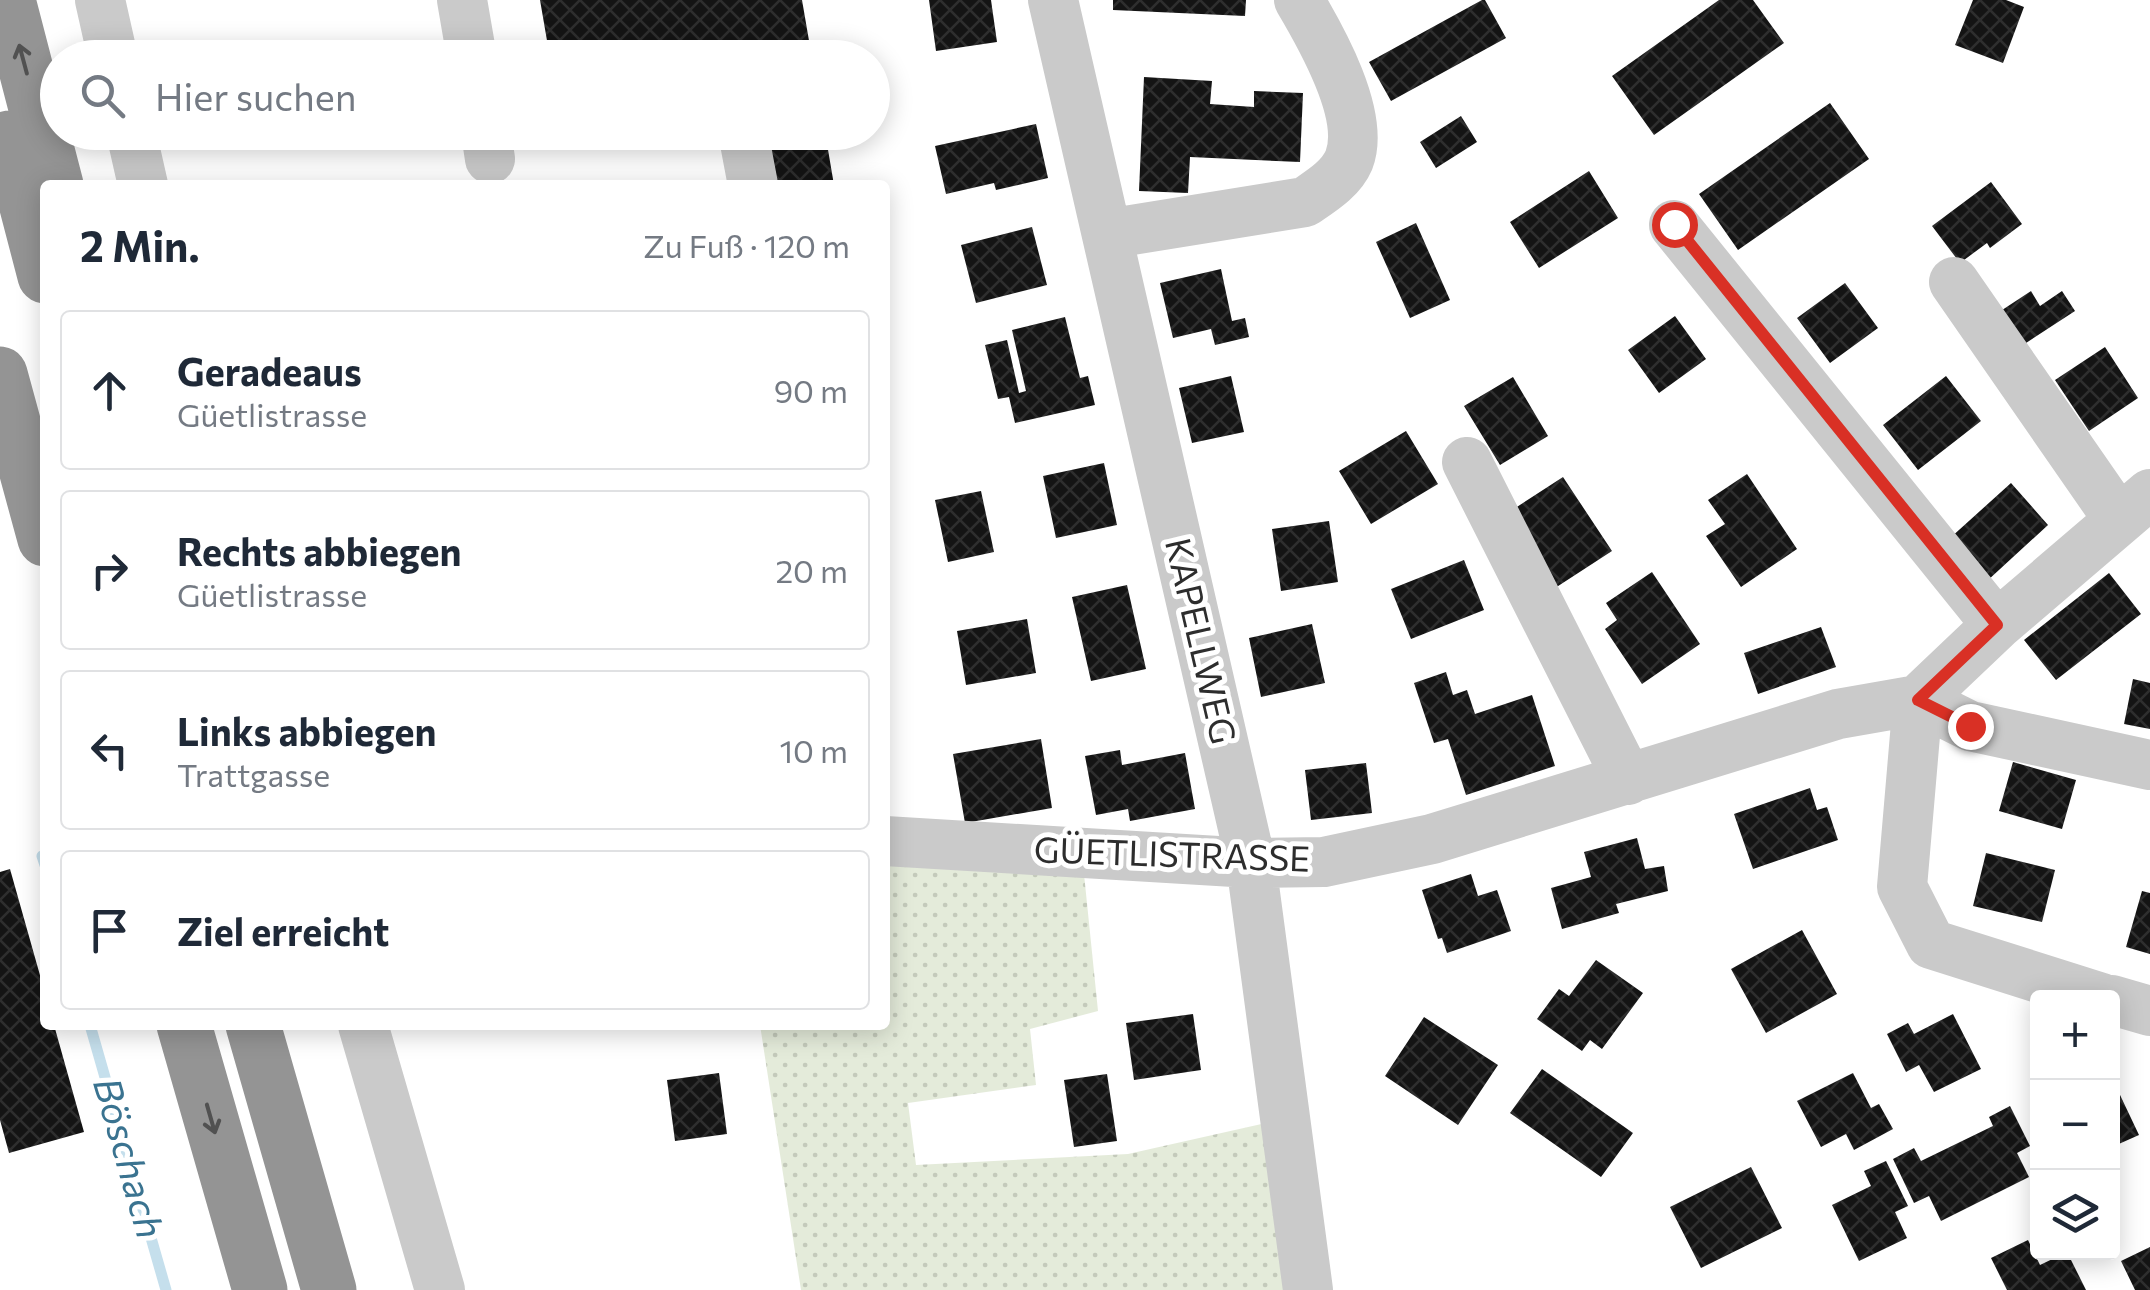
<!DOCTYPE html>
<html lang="de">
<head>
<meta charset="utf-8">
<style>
  :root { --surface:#fff; --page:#f6f6f7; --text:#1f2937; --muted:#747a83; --line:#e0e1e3 }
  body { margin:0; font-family:Commissioner,sans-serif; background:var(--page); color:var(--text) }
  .controls { position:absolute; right:30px; bottom:30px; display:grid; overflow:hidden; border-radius:10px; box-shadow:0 5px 25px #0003 }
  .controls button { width:90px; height:90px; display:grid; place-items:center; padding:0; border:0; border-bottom:2px solid var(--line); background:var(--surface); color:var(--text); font:50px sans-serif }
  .stop { position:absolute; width:30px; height:30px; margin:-22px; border:8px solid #d93025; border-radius:50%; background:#fff }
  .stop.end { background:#d93025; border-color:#fff; box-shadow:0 2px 10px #0008 }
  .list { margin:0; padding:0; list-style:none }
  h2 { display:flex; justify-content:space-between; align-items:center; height:130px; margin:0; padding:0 40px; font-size:42px }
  h2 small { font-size:32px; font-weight:400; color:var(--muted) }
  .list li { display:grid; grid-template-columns:65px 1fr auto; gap:30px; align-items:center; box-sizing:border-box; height:160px; margin:0 20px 20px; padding:0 20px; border:2px solid var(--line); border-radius:10px }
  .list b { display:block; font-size:38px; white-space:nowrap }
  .list p { margin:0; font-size:32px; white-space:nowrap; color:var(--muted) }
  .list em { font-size:32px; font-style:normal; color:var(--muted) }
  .icon { flex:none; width:55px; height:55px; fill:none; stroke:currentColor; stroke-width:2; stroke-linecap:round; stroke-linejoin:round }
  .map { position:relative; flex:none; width:2150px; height:1290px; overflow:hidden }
  .search { position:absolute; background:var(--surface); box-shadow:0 5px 25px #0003; left:40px; top:40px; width:850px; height:110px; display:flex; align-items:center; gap:25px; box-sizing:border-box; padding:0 35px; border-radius:55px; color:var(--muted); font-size:38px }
  .panel { position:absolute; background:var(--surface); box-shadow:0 5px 25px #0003; left:40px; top:180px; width:850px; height:850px; border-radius:10px }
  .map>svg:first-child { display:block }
  .grass { fill:url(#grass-dots) }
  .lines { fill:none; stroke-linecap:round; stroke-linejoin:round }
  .stream { stroke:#c5dfec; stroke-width:11 }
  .building { fill:url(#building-cross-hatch) }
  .minor { stroke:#cacaca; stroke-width:50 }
  .highway { stroke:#949494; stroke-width:55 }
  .oneway { stroke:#515151 }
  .route { stroke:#d93025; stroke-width:12 }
  .labels { text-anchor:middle; stroke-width:10; stroke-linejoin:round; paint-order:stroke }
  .street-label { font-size:35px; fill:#2d2d2d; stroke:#fff }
  .water-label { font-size:38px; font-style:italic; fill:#3a7390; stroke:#fff }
</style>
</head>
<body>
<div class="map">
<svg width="2150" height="1290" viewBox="0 0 2150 1290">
  <defs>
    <pattern id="grass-dots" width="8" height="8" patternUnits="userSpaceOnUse" patternTransform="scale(2.5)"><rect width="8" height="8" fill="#e4ebda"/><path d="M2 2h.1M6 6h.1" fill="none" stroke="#c4cabb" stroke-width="1.8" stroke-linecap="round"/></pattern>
    <pattern id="building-cross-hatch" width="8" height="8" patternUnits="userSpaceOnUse" patternTransform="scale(2.5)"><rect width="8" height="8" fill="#141414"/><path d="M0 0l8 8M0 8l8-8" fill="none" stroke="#2e2e2e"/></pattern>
  </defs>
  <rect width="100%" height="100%" fill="#fff"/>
  <path class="grass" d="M885 863 1084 874 1098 1011 1030 1029 1036 1085 908 1103 916 1165 1128 1154 1266 1123 1291 1290H801L760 1025H885Z"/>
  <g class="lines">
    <path class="stream" d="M42 856 45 865
      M90 1025 166 1290"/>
  </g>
  <path class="building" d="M540 0H802L812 58H550Z
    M929 0H991L997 42 936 51Z
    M1113 0H1246L1245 16 1113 10Z
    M1482 0H1485L1506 38 1391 101 1369 62Z
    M1719 0H1753L1784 43 1654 135 1612 76Z
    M1973 0H2006L2024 7 2003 63 1955 45Z
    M1144 77 1212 81 1210 104 1254 107V91L1303 93 1300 162 1190 157 1188 193 1139 191Z
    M1830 103 1869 159 1738 250 1699 194Z
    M1461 116 1477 142 1436 168 1420 142Z
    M1036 124 1048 178 996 190 994 183 946 194 935 146Z
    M763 132H825L834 185H772Z
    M1589 171 1618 218 1539 268 1510 222Z
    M1991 182 2022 224 1990 248 1987 243 1960 263 1932 226Z
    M1416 223 1450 300 1410 318 1376 242Z
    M1032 227 1047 285 976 303 961 245Z
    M1221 269 1232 321 1245 318 1249 337 1215 345 1211 329 1173 338 1160 283Z
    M1845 283 1878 328 1830 363 1797 318Z
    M2031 291 2040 306 2062 291 2075 311 2026 343 1993 316Z
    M1675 316 1706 359 1659 393 1628 350Z
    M1065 317 1080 378 1088 376 1095 405 1015 423 1009 397 998 399 985 345 1007 340 1019 393 1026 391 1012 330Z
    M2105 347 2138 398 2089 431 2055 380Z
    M1231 376 1244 432 1192 443 1179 388Z
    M1946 376 1981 421 1918 470 1883 425Z
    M1513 377 1548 436 1500 465 1464 406Z
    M1406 431 1438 484 1371 524 1339 471Z
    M1104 463 1117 525 1056 538 1043 476Z
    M1747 474 1797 549 1741 587 1706 536 1725 524 1708 500Z
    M1563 477 1612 551 1552 590 1503 516Z
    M2011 483 2048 525 1987 581 1949 539Z
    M981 491 994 552 948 562 935 500Z
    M1329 521 1338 582 1281 591 1272 529Z
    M1464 560 1484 610 1411 639 1391 589Z
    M1652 572 1700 644 1642 684 1605 629 1617 620 1606 603Z
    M2109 573 2141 614 2056 680 2024 640Z
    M1127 585 1146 669 1091 681 1072 597Z
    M1027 619 1036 673 966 685 957 631Z
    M1312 624 1325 683 1261 697 1249 638Z
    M1821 627 1836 667 1758 694 1744 653Z
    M1446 672 1453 695 1467 690 1475 714 1532 695 1555 766 1466 795 1448 739 1434 743 1414 683Z
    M2133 679 2150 683V729L2124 724Z
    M1041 739 1052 808 965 823 953 754Z
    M1120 750 1122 765 1185 753 1195 809 1130 821 1128 809 1096 815 1085 756Z
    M2013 762 2076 780 2062 829 1999 811Z
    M1366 763 1372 813 1311 820 1305 770Z
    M1810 788 1817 810 1827 807 1838 840 1753 869 1734 814Z
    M1637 838 1645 869 1664 866 1668 891 1616 904 1619 913 1562 929 1551 888 1591 877 1584 852Z
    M1986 853 2055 870 2042 922 1973 906Z
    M10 869 45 993V1025H54L84 1132 9 1153 0 1120V872Z
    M1471 874 1478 896 1497 890 1511 931 1447 953 1442 938 1438 939 1422 890Z
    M2142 891 2150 893V954L2126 947Z
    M1802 930 1837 994 1766 1033 1731 969Z
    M1596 960 1643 993 1602 1049 1590 1040 1582 1051 1537 1019 1559 989 1569 996Z
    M1193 1014 1201 1070 1134 1080 1126 1023Z
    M1953 1014 1981 1069 1934 1092 1919 1065 1906 1072 1887 1034 1908 1023 1914 1034Z
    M1424 1017 1498 1065 1458 1125 1385 1076Z
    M1542 1069 1633 1133 1601 1177 1510 1113Z
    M719 1073 727 1134 675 1141 667 1080Z
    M1853 1073 1871 1108 1879 1104 1893 1129 1854 1150 1846 1134 1821 1147 1797 1101Z
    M1107 1074 1117 1141 1074 1147 1064 1080Z
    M2112 1078 2139 1135 2112 1147Z
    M2010 1106 2030 1146 2017 1153 2029 1177 1941 1221 1929 1196 1914 1203 1893 1159 1914 1148 1921 1161 1993 1126 1989 1117Z
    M1886 1161 1908 1206 1895 1212 1907 1238 1859 1261 1832 1205 1871 1186 1864 1171Z
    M1751 1167 1782 1228 1701 1268 1670 1207Z
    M2028 1240 2040 1265 2067 1252 2086 1290H2007L1991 1258Z
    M2150 1247V1290H2135L2121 1261Z"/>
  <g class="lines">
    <path class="minor" d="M100 0 113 58
      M462 0 472 58
      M1053 0 1251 863 1308 1290
      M131 132 143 185
      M486 132 490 159
      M743 132 753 185
      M1674 225 1997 625
      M1107 234 1305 202C1321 191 1341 179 1349 160 1366 116 1321 37 1299 0
      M1954 282 2119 520
      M1467 462 1628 780
      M885 841 1251 863 1324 862 1432 839 1838 714 1918 700 1997 625 2150 494
      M2102 998 1931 944 1902 887 1918 700 1970 726 2150 765
      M2112 1000 2150 1011
      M363 1025 440 1290"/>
    <path class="highway" d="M8 0 56 185
      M9 138 45 276
      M0 374 45 539
      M184 1025 260 1290
      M253 1025 329 1290"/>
  </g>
  <defs><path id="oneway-shaft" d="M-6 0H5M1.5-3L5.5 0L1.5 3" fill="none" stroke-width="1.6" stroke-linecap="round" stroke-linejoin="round" transform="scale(2.5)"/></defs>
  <g class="oneway">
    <use href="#oneway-shaft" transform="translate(23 59) rotate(-105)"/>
    <use href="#oneway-shaft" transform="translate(211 1119) rotate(74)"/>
  </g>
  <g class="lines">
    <path class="route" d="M1674 224 1997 625 1918 700 1970 726"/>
  </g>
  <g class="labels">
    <g class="street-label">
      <text transform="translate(1200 641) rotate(77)" y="12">KAPELLWEG</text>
      <text transform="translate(1172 855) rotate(2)" y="12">GÜETLISTRASSE</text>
    </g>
    <g class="water-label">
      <text transform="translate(128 1158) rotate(74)" y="13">Böschach</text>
    </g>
  </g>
</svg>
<div class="controls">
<button>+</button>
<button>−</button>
<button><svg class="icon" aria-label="layers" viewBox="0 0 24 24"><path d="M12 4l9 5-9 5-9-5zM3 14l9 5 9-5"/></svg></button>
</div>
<div class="stop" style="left:1674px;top:224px"></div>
<div class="stop end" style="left:1970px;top:726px"></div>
<div class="search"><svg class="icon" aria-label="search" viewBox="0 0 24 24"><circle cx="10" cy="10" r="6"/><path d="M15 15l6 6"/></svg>Hier suchen</div>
<section class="panel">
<h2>2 Min.<small>Zu Fuß · 120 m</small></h2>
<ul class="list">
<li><svg class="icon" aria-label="ahead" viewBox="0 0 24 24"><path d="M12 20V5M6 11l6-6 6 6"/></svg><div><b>Geradeaus</b><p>Güetlistrasse</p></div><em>90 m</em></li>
<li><svg class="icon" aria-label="right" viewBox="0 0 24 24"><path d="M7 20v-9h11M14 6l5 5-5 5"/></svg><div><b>Rechts abbiegen</b><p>Güetlistrasse</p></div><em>20 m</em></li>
<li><svg class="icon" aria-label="left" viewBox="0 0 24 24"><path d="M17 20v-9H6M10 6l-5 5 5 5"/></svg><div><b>Links abbiegen</b><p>Trattgasse</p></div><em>10 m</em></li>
<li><svg class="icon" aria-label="arrive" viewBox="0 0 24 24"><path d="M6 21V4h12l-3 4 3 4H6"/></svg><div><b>Ziel erreicht</b></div></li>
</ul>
</section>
</div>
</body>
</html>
